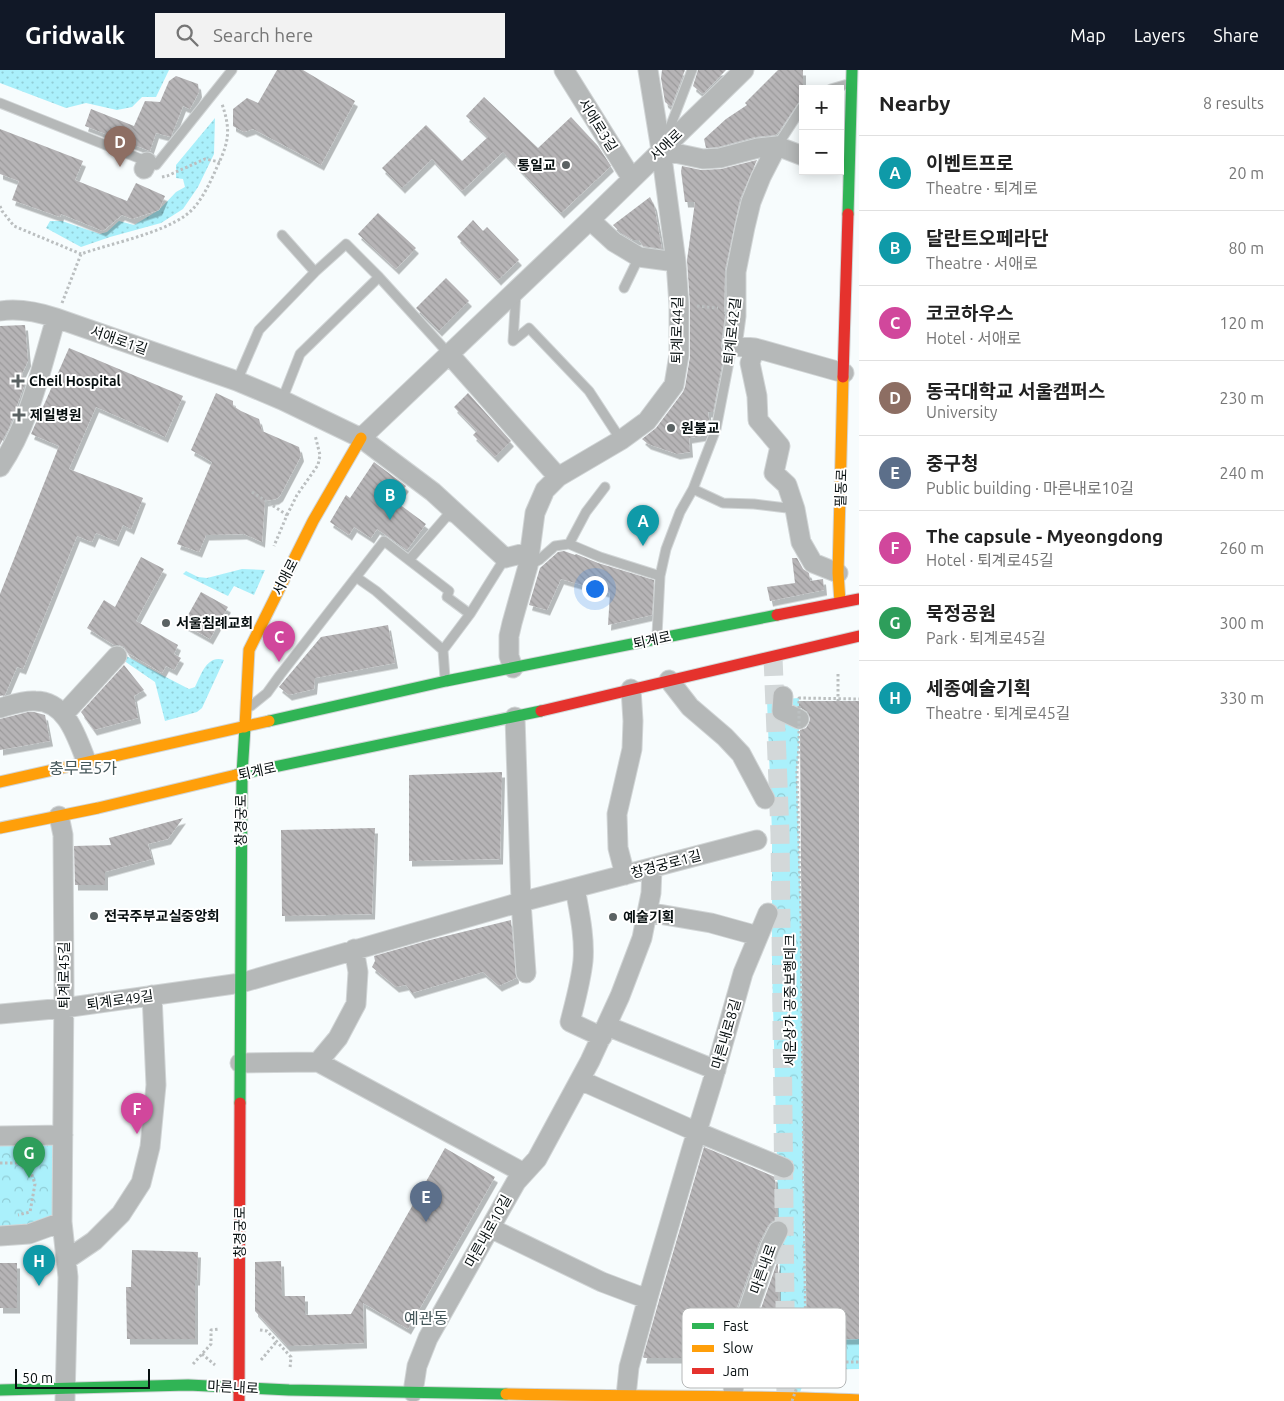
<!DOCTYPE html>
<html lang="en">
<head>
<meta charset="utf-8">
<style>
  :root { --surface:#fff; --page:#f2f2f2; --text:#222; --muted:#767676; --line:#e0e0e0; --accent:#111827 }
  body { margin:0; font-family:Ubuntu,"Noto Sans KR",sans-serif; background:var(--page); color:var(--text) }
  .controls { position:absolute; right:15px; top:15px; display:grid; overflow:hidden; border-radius:0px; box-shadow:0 2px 12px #0003 }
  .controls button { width:45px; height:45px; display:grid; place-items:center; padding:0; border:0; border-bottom:1px solid var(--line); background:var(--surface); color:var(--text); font:25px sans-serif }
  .scale { position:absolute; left:15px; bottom:12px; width:135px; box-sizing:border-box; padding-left:5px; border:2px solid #070f10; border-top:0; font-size:14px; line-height:18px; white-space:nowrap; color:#070f10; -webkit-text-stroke:4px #fff; paint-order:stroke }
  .you { position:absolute; left:594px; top:518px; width:18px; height:18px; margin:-12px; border:4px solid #fff; border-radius:50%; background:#1a73e8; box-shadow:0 0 0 8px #1a73e833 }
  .badge { display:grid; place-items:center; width:32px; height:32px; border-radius:50%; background:var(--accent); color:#fff; font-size:16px; font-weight:700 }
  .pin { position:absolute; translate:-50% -41px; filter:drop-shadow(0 1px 2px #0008) }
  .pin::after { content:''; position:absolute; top:26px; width:18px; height:15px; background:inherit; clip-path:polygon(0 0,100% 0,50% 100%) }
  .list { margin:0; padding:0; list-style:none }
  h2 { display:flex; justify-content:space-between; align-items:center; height:65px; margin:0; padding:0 20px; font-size:21px }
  h2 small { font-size:16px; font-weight:400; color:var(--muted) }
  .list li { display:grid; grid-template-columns:32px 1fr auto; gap:15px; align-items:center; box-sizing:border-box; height:75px; padding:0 20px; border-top:1px solid var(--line) }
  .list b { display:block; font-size:19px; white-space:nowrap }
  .list p { margin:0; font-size:16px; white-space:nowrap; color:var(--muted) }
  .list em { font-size:16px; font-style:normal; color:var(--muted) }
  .icon { flex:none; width:28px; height:28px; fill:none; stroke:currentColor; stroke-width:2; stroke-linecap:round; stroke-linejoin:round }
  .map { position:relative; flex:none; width:859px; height:1331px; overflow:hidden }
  header { display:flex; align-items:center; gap:30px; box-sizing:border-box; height:70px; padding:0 25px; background:var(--accent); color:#fff }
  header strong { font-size:24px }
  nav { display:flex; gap:28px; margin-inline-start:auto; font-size:18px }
  .search { width:350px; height:45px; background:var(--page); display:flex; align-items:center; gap:12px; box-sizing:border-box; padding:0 18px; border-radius:0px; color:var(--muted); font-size:19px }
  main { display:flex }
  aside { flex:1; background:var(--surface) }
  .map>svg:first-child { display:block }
  .grass { fill:url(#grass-dots) }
  .forest { fill:url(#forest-crowns) }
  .building { fill:url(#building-back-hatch); filter:url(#shadow) }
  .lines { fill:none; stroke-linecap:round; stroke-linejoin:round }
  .street-tunnel { stroke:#d3d8d9; stroke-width:19; stroke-dasharray:19 9; stroke-linecap:butt }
  .lane-casing { stroke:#d1d5d6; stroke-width:11 }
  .street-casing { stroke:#d1d5d6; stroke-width:21 }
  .fast-casing { stroke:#d1d5d6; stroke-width:13 }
  .slow-casing { stroke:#d1d5d6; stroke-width:13 }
  .jam-casing { stroke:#d1d5d6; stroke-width:13 }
  .path { stroke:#bbbfc0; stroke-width:3; stroke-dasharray:2.5 2.5; stroke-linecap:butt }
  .lane { stroke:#b5b8b8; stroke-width:9 }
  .street { stroke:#b5b8b8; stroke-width:19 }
  .fast { stroke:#30b455; stroke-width:11 }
  .slow { stroke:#ff9f0a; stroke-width:11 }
  .jam { stroke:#e5322d; stroke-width:11 }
  .path-bridge { stroke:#bbbfc0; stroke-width:3; stroke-dasharray:2.5 2.5; stroke-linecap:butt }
  .poi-dot { fill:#5b6263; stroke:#fff; stroke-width:2 }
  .labels { text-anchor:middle; stroke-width:4; stroke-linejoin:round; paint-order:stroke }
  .street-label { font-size:14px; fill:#070f10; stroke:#fff }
  .poi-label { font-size:14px; font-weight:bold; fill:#070f10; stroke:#fff; text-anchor:start }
  .quarter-label { font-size:16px; fill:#45575a; stroke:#fff }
  .key { fill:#fff; stroke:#b5b7b7; stroke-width:1 }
  .key-label { font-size:14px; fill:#070f10 }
</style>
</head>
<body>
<header>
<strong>Gridwalk</strong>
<div class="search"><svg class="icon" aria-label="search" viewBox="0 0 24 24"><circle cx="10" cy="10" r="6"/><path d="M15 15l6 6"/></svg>Search here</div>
<nav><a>Map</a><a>Layers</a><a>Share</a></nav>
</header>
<main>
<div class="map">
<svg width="859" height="1331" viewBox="0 0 859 1331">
  <defs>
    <pattern id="grass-dots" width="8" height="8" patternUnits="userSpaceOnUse" patternTransform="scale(1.25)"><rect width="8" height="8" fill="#aaf0fb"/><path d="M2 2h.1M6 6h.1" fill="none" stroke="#91cdd6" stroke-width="1.8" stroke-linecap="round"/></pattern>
    <pattern id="forest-crowns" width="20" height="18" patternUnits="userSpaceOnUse" patternTransform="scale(1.25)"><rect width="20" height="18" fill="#aaf0fb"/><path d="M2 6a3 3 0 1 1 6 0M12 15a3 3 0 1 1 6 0" fill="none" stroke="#91cdd6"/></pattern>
    <pattern id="building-back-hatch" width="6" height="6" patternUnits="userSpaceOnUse" patternTransform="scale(1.25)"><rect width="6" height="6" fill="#b6b4b6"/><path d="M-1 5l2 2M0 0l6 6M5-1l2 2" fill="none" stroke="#9b9a9b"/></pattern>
    <filter id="shadow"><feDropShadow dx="3" dy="5.5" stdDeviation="0" flood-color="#0004"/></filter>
  </defs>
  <rect width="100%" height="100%" fill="#f7fcfd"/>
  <path class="grass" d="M0 0H169L156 27H142L132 37 117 40 86 33 66 38 0 13Z
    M215 48 214 84 198 117 183 139 161 153 110 167 81 177 46 158 50 151H62L100 164 107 162 119 151 134 155 159 140 176 122 185 117 183 109 176 108V95Z
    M242 499 265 500 254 525 234 516 228 526 183 504 186 501 198 507 207 508Z
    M119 582 158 603 189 619 195 617C201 605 207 584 224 590L202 638 197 642 165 651 155 612 117 586Z"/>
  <path class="forest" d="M799 628V676L797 701 801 849 804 1131 807 1270 859 1269V1299L808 1300 797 1331H779L782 1286 772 896V763L767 630Z
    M58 1069 57 1145 30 1159 0 1161V1071Z"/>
  <path class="building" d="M277 0H303L355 31 321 95 253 59 244 62 233 56V39L247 28 258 33Z
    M662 0H685L671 37 665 32 661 8Z
    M698 0H726L703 24 693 16Z
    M778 0H803V30L798 33 778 63 775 65 755 67 718 77 706 78 704 69 726 49 747 35 745 33Z
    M176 6 198 14 199 22 190 39 183 36 171 67 156 63 150 81 85 56 91 39 134 56 145 31 160 32 169 11Z
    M484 27 538 78 571 47 598 76 611 96 561 143 503 82 462 121 432 89 402 118 382 98 426 55 462 91 488 67 466 46Z
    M0 59 83 91 75 110 127 131 136 113 165 126 159 140 132 149 122 145 103 161 61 144 60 147 12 130 19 111 0 104Z
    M757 90 740 129 725 200 724 243 725 245 721 275 722 280 724 284 713 342H708L710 357 707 365 689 368 690 382 677 384 648 374 642 369 656 358 683 322 685 317 690 287V235L687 190 695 132H685L681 101 682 96 701 100 721 99Z
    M650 127 654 135 662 179 643 176 639 170H633L621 163 613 155Z
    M378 143 416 178 396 199 358 164Z
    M473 150 483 161 487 157 519 190 498 210 457 167Z
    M446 208 469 231 439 261 416 238Z
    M25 255 28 291 22 304 24 316 9 358 0 375V256Z
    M69 278 183 326 165 367 96 337 69 399 143 428 131 459 123 455 116 471 96 463 92 472 77 466 23 599 17 597 5 625 0 626V524L59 376 31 364Z
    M216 323 233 331V336L241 341 259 349 262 361 299 377 301 386 280 426 276 429 265 431 262 472 244 464 206 465 199 482 177 474 212 392 191 380Z
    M468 323 511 371 495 387 473 365 477 361 454 337Z
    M374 392 406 416 395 431 426 454 407 480 377 459 371 468 354 457 349 465 330 452 346 425 350 428Z
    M564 481 575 485 576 484 598 493 654 510 652 545 608 555 610 523 561 509 547 540 529 535 540 498 558 482Z
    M141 487 164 499 136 551 178 575 174 584 181 588 174 600 166 596 162 603 128 583 124 577 119 575H114L87 558 104 530 115 537Z
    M792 488H797L803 499 809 503 810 511 823 509 824 520 770 531 767 517 795 513Z
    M201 522 228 537 210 569 183 554Z
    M388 555 395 593 315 608 314 619 289 625 279 617 321 567Z
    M124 595 144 620 134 626 138 648 94 660 81 642Z
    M799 631H859V1269L807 1270 803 1053 800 660 806 658 809 653 810 649 808 642 799 637Z
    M28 642H34L45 645 50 671 0 680V649Z
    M502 702 500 789 409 791V705Z
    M183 748 168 769 148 774 152 789 105 802V815H75L74 776 111 775 109 768Z
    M375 758 372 844 282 846 281 760Z
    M511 850 516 908 499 916 483 902 412 923 406 915 396 917 372 897 375 891 374 886 430 870Z
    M704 1077 775 1107 776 1150 771 1152 768 1156 759 1173 736 1240 724 1292 696 1291V1288H644L643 1287 660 1227Z
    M445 1078 495 1107 408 1259 363 1233 364 1273 287 1276 255 1241V1192L281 1191 282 1226H305V1245L351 1244Z
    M132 1180 198 1182 197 1210H195V1269H127L126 1217H131Z
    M778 1190V1275L763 1290 747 1291 758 1247Z
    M0 1193H17V1238H0Z"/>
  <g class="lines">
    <path class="street-tunnel" d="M773 587 780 764 786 1327"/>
    <g class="lane-casing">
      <path id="lane" d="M831 19 848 14
        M0 33 156 95 232 0
        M664 73 692 0
        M777 76 803 36
        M282 165 315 202
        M624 218 639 187
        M516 223 513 271 529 258 589 321 621 370
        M237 311 259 260 315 202 346 174 379 207 449 284
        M282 330 300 284 379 207
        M693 419 723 433 754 434 795 439
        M569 474 600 487 660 506
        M409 490 447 446 457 448
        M528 496 539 490 555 476 569 474 586 442 605 417
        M356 507 376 521 443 580
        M470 544 505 488
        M657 565 660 506 666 479 680 442 693 419 716 359 732 276
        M251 636 267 623 280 605 384 471 449 521 447 527 470 544 443 580 445 608"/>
    </g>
    <g class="street-casing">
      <path id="street" d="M564 0 632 109
        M777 76 761 107 751 132 745 157 736 202V246L732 276 755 278 844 303
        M661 80 703 89 720 88 758 78 777 76 803 86
        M144 99 147 92
        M590 150 614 172 639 187 676 192
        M0 241C19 238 38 242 56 248L237 311 282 330 361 368 433 422 505 488 529 482
        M755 278 750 293 757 326 758 350 780 376 774 403 787 415 795 439 801 472 813 493 838 503
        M449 284 558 407
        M361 368 590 150 744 0
        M0 397C30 353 41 298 56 248
        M513 598 509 586V566L512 553 528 496 535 443 545 420 558 407 621 370 647 351 674 315 679 285V235L676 192 661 80 648 0
        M669 610 690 637 725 667 741 684 765 729
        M783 626 782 641 799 649
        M0 638C11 635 24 630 35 631 67 631 77 668 87 693
        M64 644 117 586
        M515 647 521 832 526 903
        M59 746 63 765 64 915 62 1152 68 1207 65 1330
        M625 805 618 778 617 744 632 679 633 651 631 619
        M575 818C579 841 585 867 583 891 581 911 575 932 570 952L602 967
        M647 842 711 853 758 866
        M0 944 64 938 241 913 521 832 757 770
        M607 956 716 1000
        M318 992 338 968 356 934 358 902 354 879
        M240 993 318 992 524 1103
        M580 1010 697 1062 784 1098
        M0 1066 63 1065
        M490 1158 602 1212 647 1229
        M0 1166 29 1164 62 1152
        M66 1190 94 1171 121 1144 141 1113 150 1077 156 1015 152 925
        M413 1322 417 1296 428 1268 516 1112 537 1089 590 991 620 926 642 868 651 823 652 798
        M626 1326 629 1297 649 1224 691 1081 712 1013 743 903 768 843
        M733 1331 734 1299 747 1244 770 1177 778 1161"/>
    </g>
    <g class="fast-casing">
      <path id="fast" d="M848 144 852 0
        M269 651 446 611 777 545
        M236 705 541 641
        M240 1033 242 704 245 657
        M0 1320 188 1315 289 1320 506 1324"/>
    </g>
    <g class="slow-casing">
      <path id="slow" d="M840 532 838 503 843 307
        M245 657 249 580 313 451 361 368
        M0 712 269 651
        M0 758 98 738 236 705
        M506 1324C624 1327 741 1325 859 1330"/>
    </g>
    <g class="jam-casing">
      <path id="jam" d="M843 307 848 144
        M777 545 859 529
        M541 641 859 566
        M239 1331 240 1033"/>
    </g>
    <path class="path" d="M162 107 167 106 205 89 220 92
      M0 136 2 141 14 156 81 184
      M62 233 81 184C112 173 160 164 186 145 200 135 210 113 217 97 229 72 231 60 222 34
      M697 236 718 238
      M252 422 287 445 274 476
      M287 445 297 425 318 395 320 385 315 365
      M838 604V631
      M0 1093H28L35 1114 30 1142 18 1145
      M260 1260 267 1261 291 1287 290 1298
      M202 1284 215 1295
      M261 1290 277 1271
      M806 1292H859
      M193 1294 211 1274V1260L219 1259"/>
    <use href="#lane" class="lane"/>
    <use href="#street" class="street"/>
    <use href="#fast" class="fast"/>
    <use href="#slow" class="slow"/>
    <use href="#jam" class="jam"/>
    <path class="path-bridge" d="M792 1331 806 1292 801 849 797 701 799 676V628L859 629"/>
  </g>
  <g class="poi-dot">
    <circle cx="566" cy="95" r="5"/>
    <path d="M15.5 303.5h5v5h5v5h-5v5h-5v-5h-5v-5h5z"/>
    <path d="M16.5 337.5h5v5h5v5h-5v5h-5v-5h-5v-5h5z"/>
    <circle cx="671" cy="358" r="5"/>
    <circle cx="166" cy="553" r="5"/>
    <circle cx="94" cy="846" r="5"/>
    <circle cx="613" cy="847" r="5"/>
  </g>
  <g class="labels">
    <g class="street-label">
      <text transform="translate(598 55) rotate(58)" y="5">서애로3길</text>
      <text transform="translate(666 75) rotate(-44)" y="5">서애로</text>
      <text transform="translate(677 260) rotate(-89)" y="5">퇴계로44길</text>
      <text transform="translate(732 261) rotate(-84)" y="5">퇴계로42길</text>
      <text transform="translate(119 270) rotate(19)" y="5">서애로1길</text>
      <text transform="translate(841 418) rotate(-88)" y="5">필동로</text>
      <text transform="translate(285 507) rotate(-63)" y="5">서애로</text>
      <text transform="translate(652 570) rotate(-12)" y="5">퇴계로</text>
      <text transform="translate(257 701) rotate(-12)" y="5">퇴계로</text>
      <text transform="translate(241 750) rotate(-90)" y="5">창경궁로</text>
      <text transform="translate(666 794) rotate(-15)" y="5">창경궁로1길</text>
      <text transform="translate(64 905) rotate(-90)" y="5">퇴계로45길</text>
      <text transform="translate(120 930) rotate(-8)" y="5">퇴계로49길</text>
      <text transform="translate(790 930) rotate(-90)" y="5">세운상가 공중보행데크</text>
      <text transform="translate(726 964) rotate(-74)" y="5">마른내로8길</text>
      <text transform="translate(488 1161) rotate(-61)" y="5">마른내로10길</text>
      <text transform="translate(240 1162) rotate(-90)" y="5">창경궁로</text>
      <text transform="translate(763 1199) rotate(-70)" y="5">마른내로</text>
      <text transform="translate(233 1317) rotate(3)" y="5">마른내로</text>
    </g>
    <g class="poi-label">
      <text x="556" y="100" text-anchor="end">통일교</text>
      <text x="29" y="316">Cheil Hospital</text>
      <text x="30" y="350">제일병원</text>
      <text x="681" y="363">원불교</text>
      <text x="176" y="558">서울침례교회</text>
      <text x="104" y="851">전국주부교실중앙회</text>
      <text x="623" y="852">예술기획</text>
    </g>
    <g class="quarter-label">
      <text x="83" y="704">충무로5가</text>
      <text x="426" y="1254">예관동</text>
    </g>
  </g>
  <rect x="682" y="1238" width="164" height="80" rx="8" class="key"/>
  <rect x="692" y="1253" width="22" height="6" fill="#30b455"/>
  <rect x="692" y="1275" width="22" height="7" fill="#ff9f0a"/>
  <rect x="692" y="1298" width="22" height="6" fill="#e5322d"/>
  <g class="key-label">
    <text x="723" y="1261">Fast</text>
    <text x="723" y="1283">Slow</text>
    <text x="723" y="1306">Jam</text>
  </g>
</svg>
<div class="controls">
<button>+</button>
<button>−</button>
</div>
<div class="scale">50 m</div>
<div class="you"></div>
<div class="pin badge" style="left:643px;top:476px;background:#0f9aa8">A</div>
<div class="pin badge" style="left:390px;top:450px;background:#0f9aa8">B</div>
<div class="pin badge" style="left:279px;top:592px;background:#d1479c">C</div>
<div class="pin badge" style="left:120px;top:97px;background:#8d6e63">D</div>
<div class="pin badge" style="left:426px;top:1152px;background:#5c6f8a">E</div>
<div class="pin badge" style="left:137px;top:1064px;background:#d1479c">F</div>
<div class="pin badge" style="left:29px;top:1108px;background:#2e9e5b">G</div>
<div class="pin badge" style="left:39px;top:1216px;background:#0f9aa8">H</div>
</div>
<aside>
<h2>Nearby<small>8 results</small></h2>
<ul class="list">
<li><span class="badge" style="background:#0f9aa8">A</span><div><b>이벤트프로</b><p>Theatre · 퇴계로</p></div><em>20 m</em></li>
<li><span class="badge" style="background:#0f9aa8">B</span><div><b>달란트오페라단</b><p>Theatre · 서애로</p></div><em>80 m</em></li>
<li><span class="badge" style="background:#d1479c">C</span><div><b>코코하우스</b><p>Hotel · 서애로</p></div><em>120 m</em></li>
<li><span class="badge" style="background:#8d6e63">D</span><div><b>동국대학교 서울캠퍼스</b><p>University</p></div><em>230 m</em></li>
<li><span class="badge" style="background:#5c6f8a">E</span><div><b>중구청</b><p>Public building · 마른내로10길</p></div><em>240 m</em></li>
<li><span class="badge" style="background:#d1479c">F</span><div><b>The capsule - Myeongdong</b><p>Hotel · 퇴계로45길</p></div><em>260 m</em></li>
<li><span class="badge" style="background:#2e9e5b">G</span><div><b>묵정공원</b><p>Park · 퇴계로45길</p></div><em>300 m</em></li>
<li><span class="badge" style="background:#0f9aa8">H</span><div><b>세종예술기획</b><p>Theatre · 퇴계로45길</p></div><em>330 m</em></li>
</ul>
</aside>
</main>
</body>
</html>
